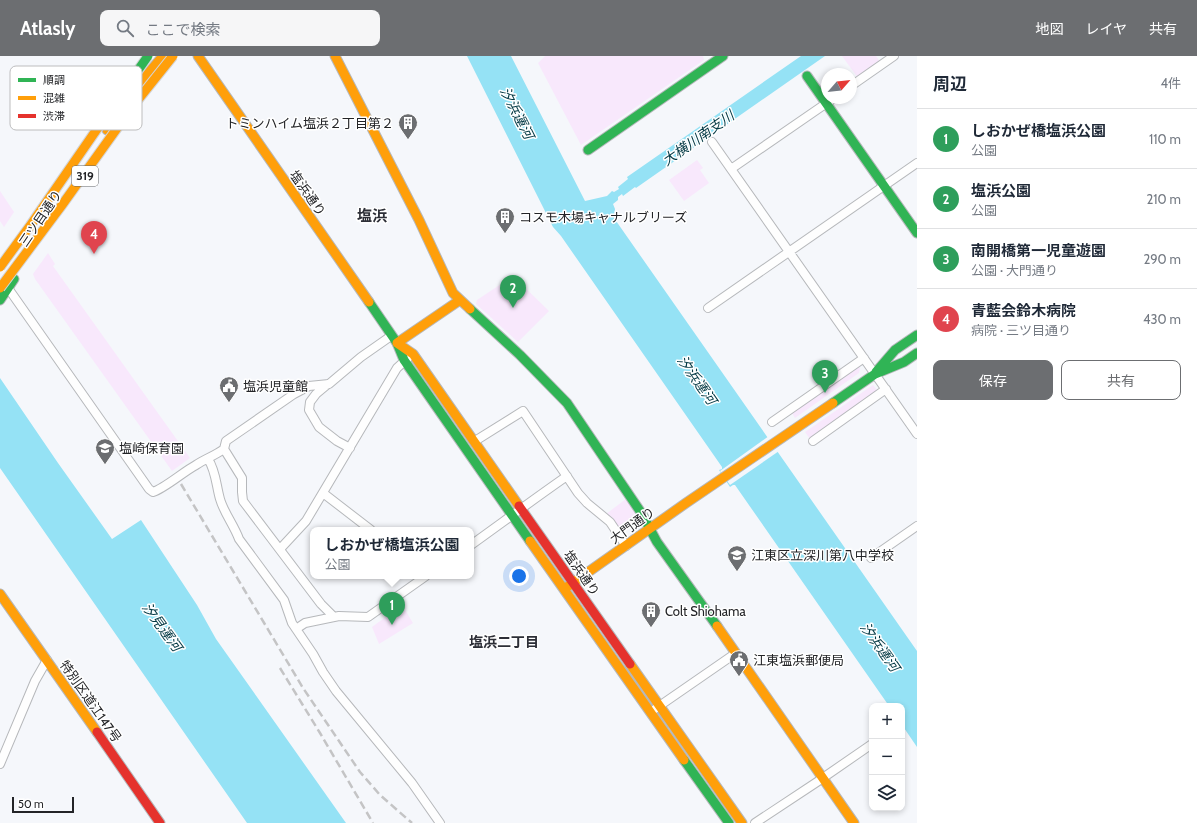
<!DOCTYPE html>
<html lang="ja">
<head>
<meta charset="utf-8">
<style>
  :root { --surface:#fff; --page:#f6f6f7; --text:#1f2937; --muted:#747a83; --line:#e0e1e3; --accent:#6c6e71 }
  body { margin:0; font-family:Cabin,"Noto Sans JP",sans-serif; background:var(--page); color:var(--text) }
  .controls { position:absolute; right:12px; bottom:12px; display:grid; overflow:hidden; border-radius:8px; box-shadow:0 2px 6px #0003 }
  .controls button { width:36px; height:36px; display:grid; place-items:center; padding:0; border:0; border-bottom:1px solid var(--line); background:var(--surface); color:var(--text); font:20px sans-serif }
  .compass { position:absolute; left:821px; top:12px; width:36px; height:36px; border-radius:50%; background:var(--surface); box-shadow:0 2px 6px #0003; rotate:62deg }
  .scale { position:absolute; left:12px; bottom:10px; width:62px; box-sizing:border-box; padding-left:4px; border:2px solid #232427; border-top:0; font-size:11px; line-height:14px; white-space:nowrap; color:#232427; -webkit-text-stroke:3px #fff; paint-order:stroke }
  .you { position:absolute; left:519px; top:520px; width:14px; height:14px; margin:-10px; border:3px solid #fff; border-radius:50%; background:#1a73e8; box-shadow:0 0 0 6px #1a73e833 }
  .badge { display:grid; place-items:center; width:26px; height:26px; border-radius:50%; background:var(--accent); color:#fff; font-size:13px; font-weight:700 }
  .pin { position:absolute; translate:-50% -33px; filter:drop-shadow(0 1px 2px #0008) }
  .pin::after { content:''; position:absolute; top:21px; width:14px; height:12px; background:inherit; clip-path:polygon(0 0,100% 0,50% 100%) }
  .popup { position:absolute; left:310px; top:471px; width:164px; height:52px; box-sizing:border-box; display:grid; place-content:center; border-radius:8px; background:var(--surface); filter:drop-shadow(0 1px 3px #0005); font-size:13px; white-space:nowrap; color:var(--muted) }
  .popup b { font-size:15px; color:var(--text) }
  .popup::after { content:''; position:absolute; left:50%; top:100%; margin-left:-8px; border:8px solid transparent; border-top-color:var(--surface) }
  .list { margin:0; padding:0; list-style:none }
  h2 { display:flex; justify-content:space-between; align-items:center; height:52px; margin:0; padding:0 16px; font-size:17px }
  h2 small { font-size:13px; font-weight:400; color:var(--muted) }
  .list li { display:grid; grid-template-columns:26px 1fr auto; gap:12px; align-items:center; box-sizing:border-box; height:60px; padding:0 16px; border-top:1px solid var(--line) }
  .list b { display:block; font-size:15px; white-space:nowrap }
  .list p { margin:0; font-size:13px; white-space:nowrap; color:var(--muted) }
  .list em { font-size:13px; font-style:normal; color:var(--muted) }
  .actions { display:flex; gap:8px; padding:12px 16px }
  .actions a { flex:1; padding:9px 0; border:1px solid var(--accent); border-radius:8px; text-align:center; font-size:14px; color:var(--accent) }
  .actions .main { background:var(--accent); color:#fff }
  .icon { flex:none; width:22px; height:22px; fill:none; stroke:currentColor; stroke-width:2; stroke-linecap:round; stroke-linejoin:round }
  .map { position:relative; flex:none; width:917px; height:767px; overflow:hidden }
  header { display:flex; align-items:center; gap:24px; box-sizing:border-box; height:56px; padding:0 20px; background:var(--accent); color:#fff }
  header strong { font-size:19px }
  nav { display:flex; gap:22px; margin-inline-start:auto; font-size:14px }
  .search { width:280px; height:36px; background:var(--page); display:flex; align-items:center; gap:10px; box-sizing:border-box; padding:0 14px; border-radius:8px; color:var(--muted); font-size:15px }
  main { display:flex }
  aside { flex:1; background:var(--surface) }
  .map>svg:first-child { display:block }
  .green { fill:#f8e8fc }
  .water { fill:#95e2f5 }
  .pier { fill:#f5f7fb }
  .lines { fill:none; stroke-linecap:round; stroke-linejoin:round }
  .street-casing { stroke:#b6b8bb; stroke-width:10 }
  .fast-casing { stroke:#b6b8bb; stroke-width:11 }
  .slow-casing { stroke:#b6b8bb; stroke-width:11 }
  .jam-casing { stroke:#b6b8bb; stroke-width:11 }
  .street { stroke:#fefefe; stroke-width:8 }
  .fast { stroke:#30b455; stroke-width:9 }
  .slow { stroke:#ff9f0a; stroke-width:9 }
  .jam { stroke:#e5322d; stroke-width:9 }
  .rail { stroke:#c4c4c5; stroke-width:2.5; stroke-dasharray:8 4; stroke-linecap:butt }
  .fast-bridge-casing { stroke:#d3d4d6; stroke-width:11; stroke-linecap:butt }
  .slow-bridge-casing { stroke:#d3d4d6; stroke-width:11; stroke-linecap:butt }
  .fast-bridge { stroke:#30b455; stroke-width:9 }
  .slow-bridge { stroke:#ff9f0a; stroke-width:9 }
  .labels { text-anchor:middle; stroke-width:3; stroke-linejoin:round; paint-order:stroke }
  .shield { fill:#fff; stroke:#656668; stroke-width:1 }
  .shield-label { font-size:12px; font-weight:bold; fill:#232427 }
  .poi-label { font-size:13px; fill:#232427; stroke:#fff; text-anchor:start }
  .street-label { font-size:13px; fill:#232427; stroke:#fff }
  .water-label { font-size:14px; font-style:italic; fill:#033944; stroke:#fff }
  .neighbourhood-label { font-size:14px; font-weight:bold; fill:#2d2f37; stroke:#fff }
  .quarter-label { font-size:15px; font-weight:bold; fill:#2d2f37; stroke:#fff }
  .key { fill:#fff; stroke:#bdbdbe; stroke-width:1 }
  .key-label { font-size:11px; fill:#232427 }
</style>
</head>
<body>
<header>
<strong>Atlasly</strong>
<div class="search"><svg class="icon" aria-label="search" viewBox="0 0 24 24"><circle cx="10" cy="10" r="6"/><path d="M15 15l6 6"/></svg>ここで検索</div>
<nav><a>地図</a><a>レイヤ</a><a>共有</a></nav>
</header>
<main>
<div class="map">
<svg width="917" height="767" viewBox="0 0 917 767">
  <rect width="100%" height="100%" fill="#f5f7fb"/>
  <path class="green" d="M545 0H703L704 4 581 89 538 7Z
    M842 0H876L880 6 858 22Z
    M697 104 703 112 700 114 709 127 684 145 669 124Z
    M0 135 14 156 4 171 0 165Z
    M48 197 55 208 53 210 190 402 172 415 35 223 33 218Z
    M513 220 549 255 518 286 476 248 477 244Z
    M859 310 860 312 859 317 795 362 792 357Z
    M873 329 877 334 810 383 805 376Z
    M626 443 636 458 634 466 625 472 618 471 613 464 606 458Z
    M402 549 413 567 379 588 372 571Z"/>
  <path class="water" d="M467 0H511L585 145 607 140 612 135 614 136 619 133 618 131 628 123 627 121 801 0H825L636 132 635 131 623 140 622 138 618 141V144L613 148 615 153 614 162 917 595V691L902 669V650H889L735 429H733L730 431 719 414 722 413V411L561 180 553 171Z
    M0 322 58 407 112 483 141 464 197 549 216 583 346 767H247L0 412Z"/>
  <path class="pier" d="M769 380 779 395 730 429 720 415Z"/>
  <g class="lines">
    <g class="street-casing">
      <path id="street" d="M851 30 894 0
        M712 86 917 378
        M731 113 834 42
        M8 232 149 433 153 436C165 432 183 416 196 409 205 403 214 400 224 393L226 385 294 338 309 330 329 328 361 301 391 280
        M708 252 917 107
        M328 328 316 338 310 346 309 354 319 371 337 385 350 392
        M772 366 864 302
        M475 385 523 355 578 437 587 447 610 466 626 490
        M813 385 886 333
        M224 393 242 422V436L243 445 321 548 334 561
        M208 403C216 415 216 429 220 443 224 457 234 469 239 483L284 544 292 567 313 598 323 616 336 635 412 727 440 767
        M323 437 371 474
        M471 489C503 466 534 443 567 420
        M280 493 306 465 397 312 408 302
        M871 502 917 470
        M296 573 305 567 339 560 368 561 426 520
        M655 653 736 597
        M0 708 35 625 47 604
        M755 767 817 726 872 688"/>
    </g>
    <g class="fast-casing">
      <path id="fast" d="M807 20 917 177
        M588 94 723 0
        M0 244 14 223
        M369 246 397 287 404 304 530 485
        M470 253 520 299 567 347 642 458 657 486 717 570
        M876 316 895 294 917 279
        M833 347 875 318 904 306 917 297
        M684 704 729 767"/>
    </g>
    <g class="slow-casing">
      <path id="slow" d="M198 0 369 246
        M335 0 419 164 453 237 470 253
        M107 74 140 27 163 0
        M397 287 413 298 519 450
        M397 287 460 244
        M530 485 684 704
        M567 531 686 447 833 347
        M0 538 97 676
        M717 570 854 767
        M630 608 742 767"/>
    </g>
    <g class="jam-casing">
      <path id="jam" d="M519 450 630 608
        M97 676 160 767"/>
    </g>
    <use href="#street" class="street"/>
    <use href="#fast" class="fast"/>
    <use href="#slow" class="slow"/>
    <use href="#jam" class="jam"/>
    <path class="rail" d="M181 428 303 632 360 716 380 739 412 767
      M280 612 320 677 373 767"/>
    <g class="fast-bridge-casing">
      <path id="fast-bridge" d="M115 47 148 0"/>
    </g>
    <g class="slow-bridge-casing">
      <path id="slow-bridge" d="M0 211 30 170 115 47
        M0 232 62 149 133 50 173 0"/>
    </g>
    <use href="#fast-bridge" class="fast-bridge"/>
    <use href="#slow-bridge" class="slow-bridge"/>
  </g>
  <defs>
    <g id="building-pin" transform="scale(1)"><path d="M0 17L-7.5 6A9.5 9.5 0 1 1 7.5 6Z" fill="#6c6e71" stroke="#fff"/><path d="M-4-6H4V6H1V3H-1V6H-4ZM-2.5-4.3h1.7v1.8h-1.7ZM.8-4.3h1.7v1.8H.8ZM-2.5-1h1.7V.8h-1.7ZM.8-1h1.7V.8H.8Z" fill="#fff"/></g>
    <g id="civic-pin" transform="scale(1)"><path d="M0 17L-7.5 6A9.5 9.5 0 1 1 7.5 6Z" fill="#6c6e71" stroke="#fff"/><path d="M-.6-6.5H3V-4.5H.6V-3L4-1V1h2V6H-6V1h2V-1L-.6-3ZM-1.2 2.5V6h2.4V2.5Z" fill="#fff"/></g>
    <g id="school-pin" transform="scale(1)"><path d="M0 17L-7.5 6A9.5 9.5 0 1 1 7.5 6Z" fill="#6c6e71" stroke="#fff"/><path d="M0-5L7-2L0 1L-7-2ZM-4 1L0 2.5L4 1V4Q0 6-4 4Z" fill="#fff"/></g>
  </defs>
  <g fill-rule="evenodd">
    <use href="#building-pin" x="408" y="67"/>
    <use href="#building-pin" x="505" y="161"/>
    <use href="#civic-pin" x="229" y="330"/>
    <use href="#school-pin" x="105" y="392"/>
    <use href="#school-pin" x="737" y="499"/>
    <use href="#building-pin" x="651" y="555"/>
    <use href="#civic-pin" x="739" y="604"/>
  </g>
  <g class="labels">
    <rect class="shield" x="72" y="110" width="26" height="20" rx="3"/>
    <g class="shield-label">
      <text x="85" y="124">319</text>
    </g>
    <g class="poi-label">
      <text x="394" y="72" text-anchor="end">トミンハイム塩浜２丁目第２</text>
      <text x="519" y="166">コスモ木場キャナルブリーズ</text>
      <text x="243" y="335">塩浜児童館</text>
      <text x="119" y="397">塩崎保育園</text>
      <text x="751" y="504">江東区立深川第八中学校</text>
      <text x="665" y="560">Colt Shiohama</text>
      <text x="753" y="609">江東塩浜郵便局</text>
    </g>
    <g class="street-label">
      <text transform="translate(308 137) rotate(55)" y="5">塩浜通り</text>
      <text transform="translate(40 162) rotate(-56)" y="5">三ツ目通り</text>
      <text transform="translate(632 469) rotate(-36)" y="5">大門通り</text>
      <text transform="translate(582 517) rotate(55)" y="5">塩浜通り</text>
      <text transform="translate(91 645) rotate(55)" y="5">特別区道江147号</text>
    </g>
    <g class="water-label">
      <text transform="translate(517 57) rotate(63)" y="5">汐浜運河</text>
      <text transform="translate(698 82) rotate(-35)" y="5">大横川南支川</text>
      <text transform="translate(697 324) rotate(55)" y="5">汐浜運河</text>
      <text transform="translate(162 571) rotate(54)" y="5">汐見運河</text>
      <text transform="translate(880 591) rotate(55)" y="5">汐浜運河</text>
    </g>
    <g class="neighbourhood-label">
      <text x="504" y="591">塩浜二丁目</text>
    </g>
    <g class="quarter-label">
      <text x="372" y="165">塩浜</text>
    </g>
  </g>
  <rect x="10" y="10" width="132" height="64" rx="6" class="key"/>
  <rect x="18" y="22" width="18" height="4" fill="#30b455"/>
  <rect x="18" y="40" width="18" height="4" fill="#ff9f0a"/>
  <rect x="18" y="58" width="18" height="4" fill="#e5322d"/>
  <g class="key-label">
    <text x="43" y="28">順調</text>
    <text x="43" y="46">混雑</text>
    <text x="43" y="64">渋滞</text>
  </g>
</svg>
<div class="controls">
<button>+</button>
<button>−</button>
<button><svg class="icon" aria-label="layers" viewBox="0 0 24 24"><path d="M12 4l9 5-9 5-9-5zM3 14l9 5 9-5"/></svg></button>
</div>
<svg class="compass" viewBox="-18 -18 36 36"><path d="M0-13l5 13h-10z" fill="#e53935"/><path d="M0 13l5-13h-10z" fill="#747a83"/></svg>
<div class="scale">50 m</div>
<div class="you"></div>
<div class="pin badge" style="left:392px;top:569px;background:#2e9e5b">1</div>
<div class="popup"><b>しおかぜ橋塩浜公園</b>公園</div>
<div class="pin badge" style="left:513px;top:252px;background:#2e9e5b">2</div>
<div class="pin badge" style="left:825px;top:337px;background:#2e9e5b">3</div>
<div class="pin badge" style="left:94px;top:198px;background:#e0444e">4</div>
</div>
<aside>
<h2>周辺<small>4件</small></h2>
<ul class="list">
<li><span class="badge" style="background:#2e9e5b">1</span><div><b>しおかぜ橋塩浜公園</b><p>公園</p></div><em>110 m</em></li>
<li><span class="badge" style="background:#2e9e5b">2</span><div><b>塩浜公園</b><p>公園</p></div><em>210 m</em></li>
<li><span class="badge" style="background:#2e9e5b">3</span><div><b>南開橋第一児童遊園</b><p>公園 · 大門通り</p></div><em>290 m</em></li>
<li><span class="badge" style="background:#e0444e">4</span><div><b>青藍会鈴木病院</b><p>病院 · 三ツ目通り</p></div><em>430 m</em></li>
</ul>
<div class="actions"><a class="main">保存</a><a>共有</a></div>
</aside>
</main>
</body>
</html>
